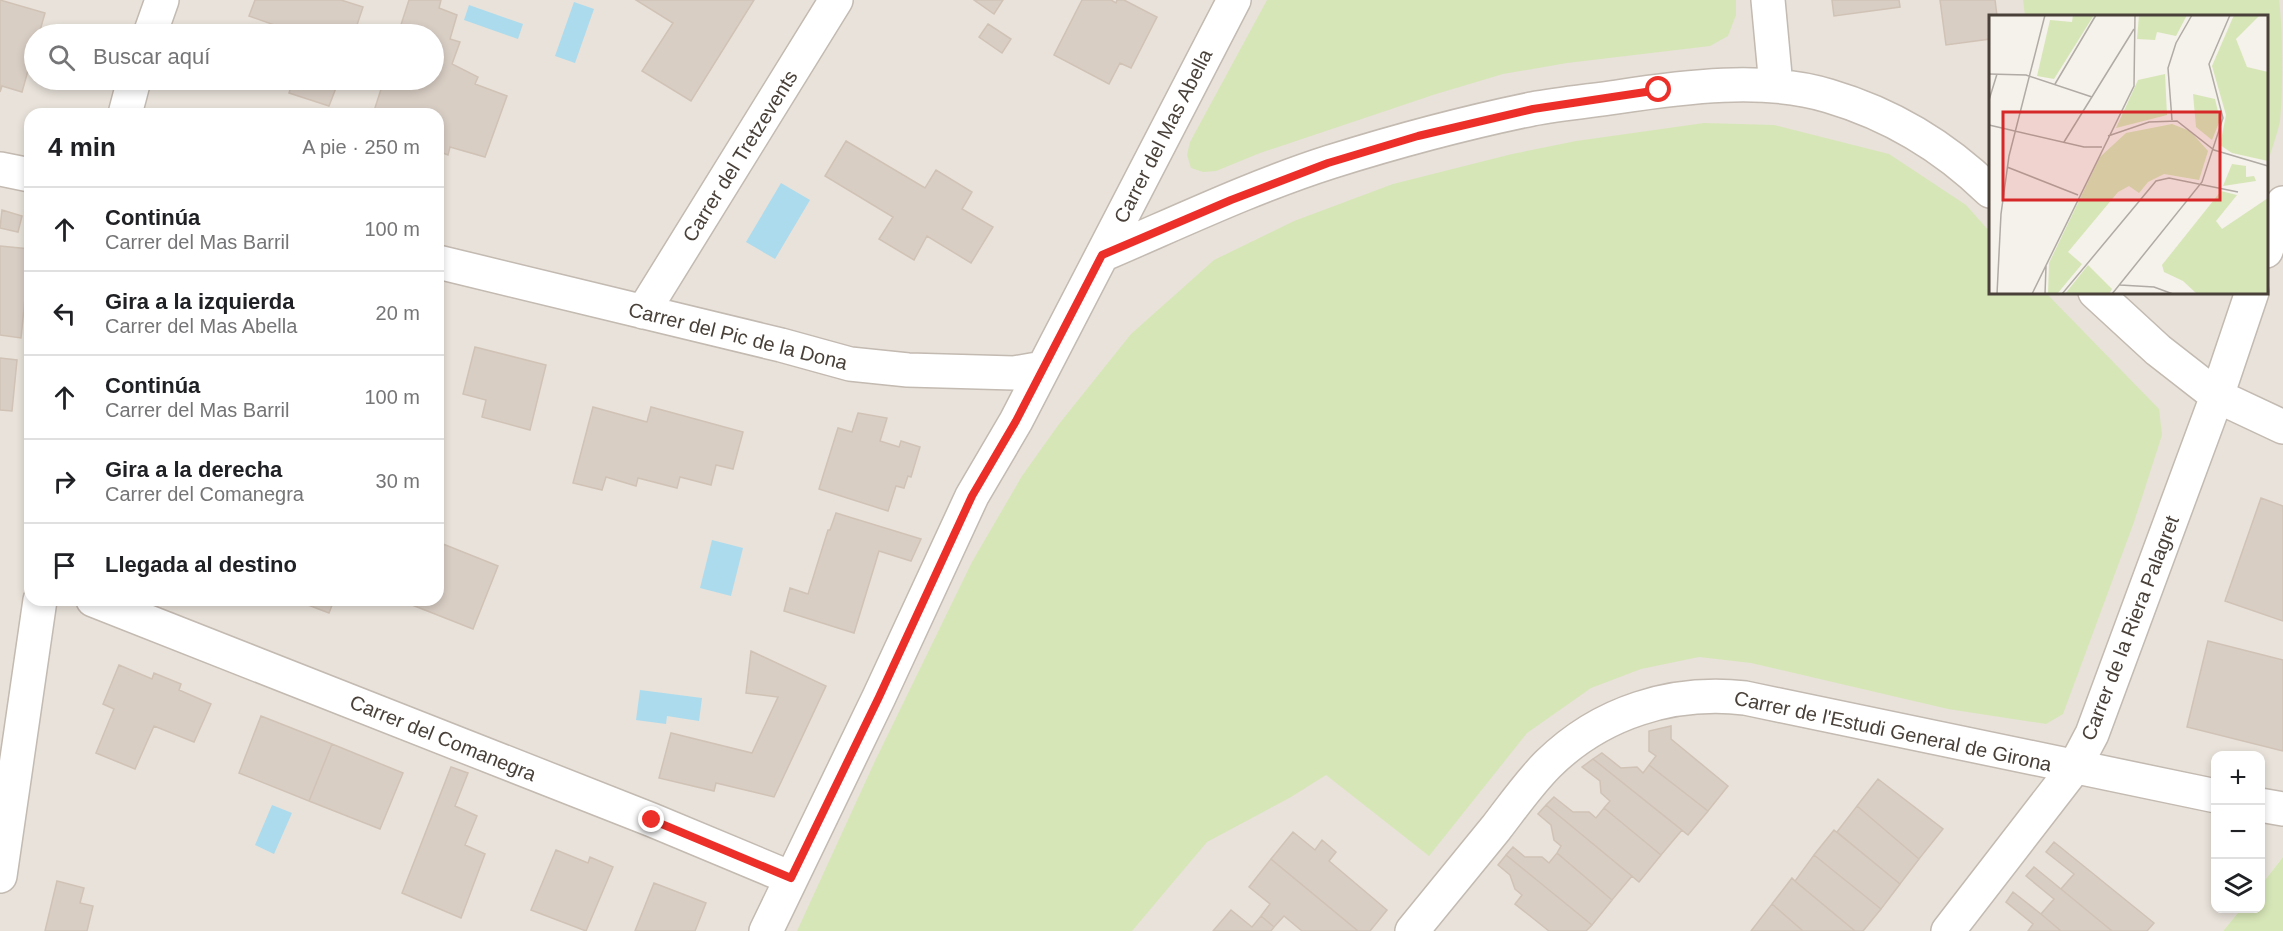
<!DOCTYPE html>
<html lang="es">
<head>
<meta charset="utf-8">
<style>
  :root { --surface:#fff; --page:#f6f6f6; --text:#202124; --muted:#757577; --line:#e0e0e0 }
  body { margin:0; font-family:Arial,sans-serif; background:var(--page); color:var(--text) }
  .controls { position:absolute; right:18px; bottom:18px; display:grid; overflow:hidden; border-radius:12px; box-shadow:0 3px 9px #0003 }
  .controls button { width:54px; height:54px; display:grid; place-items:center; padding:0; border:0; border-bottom:2px solid var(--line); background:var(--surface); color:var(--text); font:30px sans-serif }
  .stop { position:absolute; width:18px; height:18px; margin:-14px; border:4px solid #ed2f2a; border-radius:50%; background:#fff }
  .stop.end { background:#ed2f2a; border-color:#fff; box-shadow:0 2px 6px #0008 }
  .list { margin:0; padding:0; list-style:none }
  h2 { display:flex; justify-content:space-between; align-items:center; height:78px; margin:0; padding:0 24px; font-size:26px }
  h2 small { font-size:20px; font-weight:400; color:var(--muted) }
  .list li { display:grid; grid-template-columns:39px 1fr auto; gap:18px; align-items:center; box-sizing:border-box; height:84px; padding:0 24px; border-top:2px solid var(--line) }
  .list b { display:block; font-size:22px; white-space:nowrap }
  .list p { margin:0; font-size:20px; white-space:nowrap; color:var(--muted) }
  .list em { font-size:20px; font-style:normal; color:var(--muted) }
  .icon { flex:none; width:33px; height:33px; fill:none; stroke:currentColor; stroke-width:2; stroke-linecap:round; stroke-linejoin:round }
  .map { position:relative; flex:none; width:2283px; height:931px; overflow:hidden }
  .search { position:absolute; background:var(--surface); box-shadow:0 3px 9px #0003; left:24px; top:24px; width:420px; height:66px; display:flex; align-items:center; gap:15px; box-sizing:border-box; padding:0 21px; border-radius:33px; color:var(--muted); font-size:22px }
  .panel { position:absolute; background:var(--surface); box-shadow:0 3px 9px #0003; left:24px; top:108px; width:420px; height:498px; border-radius:18px }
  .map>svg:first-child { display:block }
  .residential { fill:#e8e2da; fill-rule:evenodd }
  .green { fill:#d7e6b7 }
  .water { fill:#acdbed }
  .building { fill:#d9cec4; stroke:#d0c2b5; stroke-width:1.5 }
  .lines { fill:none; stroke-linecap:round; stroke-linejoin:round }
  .minor-casing { stroke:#c3bab1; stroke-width:36 }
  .tertiary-casing { stroke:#c3bab1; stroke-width:36 }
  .minor { stroke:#fff; stroke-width:33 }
  .tertiary { stroke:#fff; stroke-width:33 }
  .route { stroke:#ed2f2a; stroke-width:8 }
  .labels { text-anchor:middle; stroke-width:4.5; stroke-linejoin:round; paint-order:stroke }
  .street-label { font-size:20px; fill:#494139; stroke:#fff }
  .inset-road { fill:none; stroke:#b0aba4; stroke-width:1.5 }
  .view { fill:#d62828; fill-opacity:0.15; stroke:#d62828; stroke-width:3 }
  .inset-edge { fill:none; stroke:#494139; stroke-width:3 }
</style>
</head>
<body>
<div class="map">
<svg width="2283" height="931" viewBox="0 0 2283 931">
  <rect width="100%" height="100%" fill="#f5f1eb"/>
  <path class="residential" d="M0 0H2283V857L2261 885 2260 756H2216V908L2241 909 2223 931H0ZM1990 16H2266V292H1990ZM34 34H434V80H34ZM30 114H438V600H30Z"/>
  <path class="green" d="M1267 0H1736V15L1728 36 1710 46 1567 63 1503 74 1436 94 1260 153 1216 171 1203 172 1191 168 1187 155 1190 142Z
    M2023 0H2279C2283 30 2283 91 2280 121 2277 136 2271 150 2267 165L2266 16H2025Z
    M1704 123 1774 125 1889 154 1966 205 1990 232V292L2046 293 2159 409 2162 435 2134 522 2063 714 2046 724 1948 709 1751 663 1699 657 1641 669 1591 688 1527 733 1429 856 1326 775 1291 797 1207 842 1132 931H797L875 761 972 562 1022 476 1059 424 1131 334 1214 260 1294 221 1393 184 1512 154 1576 141Z
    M2283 857V931H2223L2241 909 2260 908 2261 885Z"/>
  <path class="water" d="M574 2 594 9 575 63 555 56Z
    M469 5 523 24 518 39 464 20Z
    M781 183 810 200 775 259 746 242Z
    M712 540 743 548 731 596 700 588Z
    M640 690 702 698 699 721 667 716 666 724 636 720Z
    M272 805 292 813 274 854 255 845Z"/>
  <path class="building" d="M0 0 45 13 39 34H34V49L22 92 2 86 0 92Z
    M255 0H341L363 7 354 34H297V33L249 16Z
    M409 0H441L439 8 457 15 450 39 460 42 452 64 478 77 475 84 507 96 485 157 450 147 448 155 438 151V114H373L384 80H434V34H398Z
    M636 0H754L691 101 642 71 673 23Z
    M974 0H1003L994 14Z
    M1082 0H1111L1116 3 1117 0H1124L1157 17 1131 68 1120 63 1109 84 1054 55Z
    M1832 0H1899L1900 7 1834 16Z
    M1940 0H1995L1997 16H1990V39L1946 45Z
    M988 24 1011 39 1002 53 979 37Z
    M293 80H339L329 106 289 93Z
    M846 141 925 188 936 170 972 192 962 209 993 227 971 263 927 236 914 260 879 239 893 217 825 176Z
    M2 210 22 216 18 232 0 228Z
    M0 246 30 249 21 338 0 335Z
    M475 347 546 365 530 430 482 417 486 400 463 394Z
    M0 358 17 360 12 411 0 410Z
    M593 407 647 422 651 407 743 432 733 469 716 465 711 485 680 477 677 488 638 478 636 486 606 477 602 490 573 483Z
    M858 413 887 418 880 441 899 447 901 441 920 447 911 477 908 476 904 488 896 486 888 511 819 489 838 428 852 432Z
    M2261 498 2283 506V621L2225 601Z
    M836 513 921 539 911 561 879 551 854 633 784 611 790 588 808 594 828 530H830Z
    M438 542 498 566 473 629 407 603 408 600H438Z
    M295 600H334L329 613Z
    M2208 641 2283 660V751L2187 727Z
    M751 651 826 686 774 797 716 783 714 791 659 778 671 733 752 753 778 697 746 693Z
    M119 665 152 679 154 673 181 684 179 690 211 704 194 742 154 726 135 769 96 753 114 709 103 704Z
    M261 716 332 744 309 801 239 773Z
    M1671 726V739L1728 786 1708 811 1649 765 1656 756 1649 751V731Z
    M332 744 403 773 380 829 309 801Z
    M1602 753 1621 768 1637 767 1643 773 1649 765 1708 811 1688 835 1593 759Z
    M1593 759 1682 830 1661 855 1604 808 1610 801 1601 793 1600 781 1582 767Z
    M451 767 468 773 455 806 477 816 465 845 485 854 461 918 402 893Z
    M1878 779 1943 829 1919 859 1857 806Z
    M1554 797 1573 812H1589L1596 818 1604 808 1661 855 1639 882 1546 805Z
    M1546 805 1632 876 1612 900 1557 853 1561 846 1554 840 1551 825 1538 814Z
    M1857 806 1919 859 1900 884 1837 832Z
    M1834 830 1900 884 1881 909 1814 855Z
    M1293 832 1315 850 1322 840 1336 852 1329 861 1387 910 1370 931H1358L1271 859Z
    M2054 842 2154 923 2147 931H2112L2061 889 2074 874 2046 852Z
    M1513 847 1525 857H1542L1549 863 1557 853 1612 900 1592 925 1506 855Z
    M556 850 588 863 590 857 613 867 586 931 531 910Z
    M1506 855 1592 925 1586 931H1549L1515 904 1522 895 1515 889 1510 875 1498 865Z
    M1814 855 1881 909 1863 931H1855L1795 881Z
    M1271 859 1358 931H1302L1284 916 1274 927 1261 916 1270 904 1249 887Z
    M2034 867 2061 889 2112 931H2061L2041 914 2054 899 2026 876Z
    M1792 878 1795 881 1855 931H1803L1772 904Z
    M57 881 84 888 80 903 93 906 87 931H45Z
    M654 883 706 903 695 931H635Z
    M2013 892 2041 914 2061 931H2028L2033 924 2006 902Z
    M1772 904 1803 931H1751Z
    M1231 910 1252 927 1261 916 1274 927 1271 931H1213Z"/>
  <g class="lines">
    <g class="minor-casing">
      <path id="minor" d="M1768 0 1776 86
        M0 169 30 175
        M2266 251 2283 203
        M1102 255C1177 223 1252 187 1330 162 1397 141 1464 123 1532 109 1560 104 1589 101 1617 97 1682 87 1765 76 1829 96 1890 114 1945 147 1990 191
        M438 262 781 345 850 364 908 370 1014 373 1043 368
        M2095 292 2158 350 2217 396 2283 427
        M643 312 836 0
        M93 600 652 820 791 878
        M2260 805 2283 809
        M766 931 879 697 972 496 1016 421 1234 0
        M1412 931C1440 897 1468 862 1496 828 1513 806 1529 783 1548 764 1601 712 1672 690 1745 698L2216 796
        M1948 931 2074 768 2092 734 2217 396 2252 292"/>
    </g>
    <g class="tertiary-casing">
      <path id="tertiary" d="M150 34 162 0
        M125 114 134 80
        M0 876 40 600"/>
    </g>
    <use href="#minor" class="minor"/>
    <use href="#tertiary" class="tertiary"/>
  </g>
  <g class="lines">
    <path class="route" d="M652 820 791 878 879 697 972 496 1016 421 1102 255 1231 200 1328 163 1418 136 1533 109 1659 90"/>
  </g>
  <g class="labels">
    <g class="street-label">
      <text transform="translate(1163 136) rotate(-63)" y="7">Carrer del Mas Abella</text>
      <text transform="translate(740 156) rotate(-58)" y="7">Carrer del Tretzevents</text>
      <text transform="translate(738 336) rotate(14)" y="7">Carrer del Pic de la Dona</text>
      <text transform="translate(2130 628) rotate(-69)" y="7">Carrer de la Riera Palagret</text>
      <text transform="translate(1893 731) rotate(12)" y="7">Carrer de l'Estudi General de Girona</text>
      <text transform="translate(443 738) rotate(22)" y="7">Carrer del Comanegra</text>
    </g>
  </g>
  <g transform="translate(1989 15)">
    <rect width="279" height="279" fill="#f5f1eb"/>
    <path d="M84 0H105L65 64 48 61 61 5 83 7ZM150 0H198L187 21 168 17 166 25 148 24ZM245 0H271L247 24 258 52 279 57V146L243 138 231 130 237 100 223 51ZM176 59 178 100 127 113 149 65ZM204 79 226 84 231 105 223 125 207 112ZM183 109 201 116 219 136 210 165 175 159 159 167 150 178 140 171 129 177 79 237 93 249 68 279H59L60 248 111 142 137 118ZM243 149 257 151V162L265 161 267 166 234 171ZM232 176 248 180 227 206 233 214 279 183V279H208L194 266 175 257 173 250ZM99 250 123 274 120 279H76Z" fill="#d7e6b7"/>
    <path class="inset-road" d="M0 59 37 60 103 82M66 69 107 0M0 85 8 59M183 105 179 53 187 28 203 0M0 110 95 132H113M119 121 160 107 188 106 225 135 279 151M75 127 145 14M18 152 89 180M131 270 165 272 184 279M8 279 12 199 20 141 56 0M43 279 145 71 146 0M56 279 57 251M73 279 167 166 180 163 249 177M123 279 213 167 234 103 220 49 241 0"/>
    <path class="view" d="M14 97H231V185H14Z"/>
    <rect width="279" height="279" class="inset-edge"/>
  </g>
</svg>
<div class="controls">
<button>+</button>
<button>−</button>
<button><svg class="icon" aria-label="layers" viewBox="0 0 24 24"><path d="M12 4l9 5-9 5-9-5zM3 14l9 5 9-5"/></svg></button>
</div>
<div class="stop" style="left:1659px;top:90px"></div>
<div class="stop end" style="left:652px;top:820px"></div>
<div class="search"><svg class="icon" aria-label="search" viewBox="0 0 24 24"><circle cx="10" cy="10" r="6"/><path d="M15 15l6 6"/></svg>Buscar aquí</div>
<section class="panel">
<h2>4 min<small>A pie · 250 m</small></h2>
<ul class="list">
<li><svg class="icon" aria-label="ahead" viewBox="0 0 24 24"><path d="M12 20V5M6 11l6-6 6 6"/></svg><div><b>Continúa</b><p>Carrer del Mas Barril</p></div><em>100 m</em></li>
<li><svg class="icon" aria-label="left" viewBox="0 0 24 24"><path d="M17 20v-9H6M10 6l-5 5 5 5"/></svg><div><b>Gira a la izquierda</b><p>Carrer del Mas Abella</p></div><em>20 m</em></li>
<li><svg class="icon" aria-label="ahead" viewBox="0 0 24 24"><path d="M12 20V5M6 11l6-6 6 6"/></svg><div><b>Continúa</b><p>Carrer del Mas Barril</p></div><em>100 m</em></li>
<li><svg class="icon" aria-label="right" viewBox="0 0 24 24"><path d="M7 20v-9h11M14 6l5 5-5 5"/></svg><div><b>Gira a la derecha</b><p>Carrer del Comanegra</p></div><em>30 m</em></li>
<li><svg class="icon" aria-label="arrive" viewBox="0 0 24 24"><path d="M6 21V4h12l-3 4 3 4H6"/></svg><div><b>Llegada al destino</b></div></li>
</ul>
</section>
</div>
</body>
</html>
